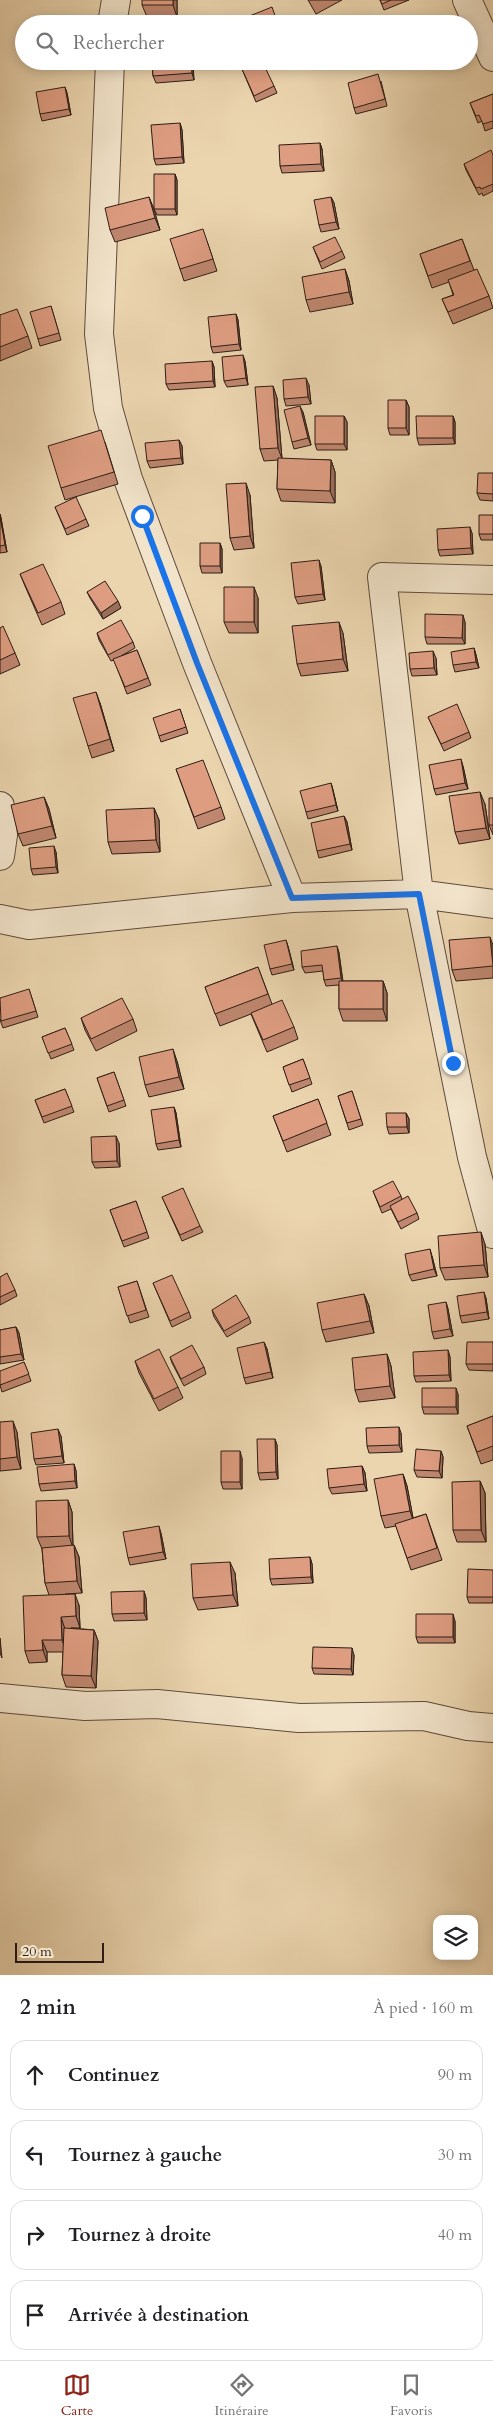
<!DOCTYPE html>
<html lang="fr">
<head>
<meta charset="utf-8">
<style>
  :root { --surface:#fff; --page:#f2f2f2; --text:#202124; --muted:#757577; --line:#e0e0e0; --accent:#8f2418 }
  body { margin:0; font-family:Cardo,serif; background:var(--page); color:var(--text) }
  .controls { position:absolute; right:15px; bottom:15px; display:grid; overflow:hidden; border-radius:10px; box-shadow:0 2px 12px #0003 }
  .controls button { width:45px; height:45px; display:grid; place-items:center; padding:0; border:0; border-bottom:1px solid var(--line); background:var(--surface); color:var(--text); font:25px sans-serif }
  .scale { position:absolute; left:15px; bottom:12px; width:89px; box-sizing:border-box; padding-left:5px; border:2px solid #2f1d15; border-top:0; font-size:14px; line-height:18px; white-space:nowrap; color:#2f1d15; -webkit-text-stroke:4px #f2e4cb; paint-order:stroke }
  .stop { position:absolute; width:15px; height:15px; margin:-11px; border:4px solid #1a73e8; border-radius:50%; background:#fff }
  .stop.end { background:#1a73e8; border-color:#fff; box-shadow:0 1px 5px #0008 }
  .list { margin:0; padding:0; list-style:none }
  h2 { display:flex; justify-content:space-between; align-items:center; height:65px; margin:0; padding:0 20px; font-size:21px }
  h2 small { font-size:16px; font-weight:400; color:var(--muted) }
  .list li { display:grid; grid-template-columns:32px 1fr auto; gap:15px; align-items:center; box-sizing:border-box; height:70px; margin:0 10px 10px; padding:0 10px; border:1px solid var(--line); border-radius:15px }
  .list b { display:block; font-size:19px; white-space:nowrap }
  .list em { font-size:16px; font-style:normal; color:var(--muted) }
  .icon { flex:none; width:28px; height:28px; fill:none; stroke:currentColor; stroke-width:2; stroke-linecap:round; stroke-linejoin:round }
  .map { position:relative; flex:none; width:493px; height:1975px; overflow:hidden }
  .search { position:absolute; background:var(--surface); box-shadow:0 2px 12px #0003; left:15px; right:15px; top:15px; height:55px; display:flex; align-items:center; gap:12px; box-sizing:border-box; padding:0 18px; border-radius:28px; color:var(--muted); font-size:19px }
  .sheet { height:385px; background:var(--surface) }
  nav { display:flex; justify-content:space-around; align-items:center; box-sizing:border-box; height:70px; border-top:1px solid var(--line); background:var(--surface); font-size:14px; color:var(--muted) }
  nav a { display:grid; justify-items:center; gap:2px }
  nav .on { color:var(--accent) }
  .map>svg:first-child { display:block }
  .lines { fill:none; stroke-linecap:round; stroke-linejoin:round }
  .minor-casing { stroke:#5e4b3c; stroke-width:30 }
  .minor { stroke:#f2e4cb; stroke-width:28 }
  .wall { fill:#bf876f; stroke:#2f1d15 }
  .shaded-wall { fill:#9b6e5a; stroke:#2f1d15 }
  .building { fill:#de9d81; stroke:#2f1d15 }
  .route { stroke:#1a73e8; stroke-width:6 }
</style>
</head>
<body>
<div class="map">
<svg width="493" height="1975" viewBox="0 0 493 1975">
  <rect width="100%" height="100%" fill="#ebd5af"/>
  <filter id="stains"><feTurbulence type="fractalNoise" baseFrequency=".004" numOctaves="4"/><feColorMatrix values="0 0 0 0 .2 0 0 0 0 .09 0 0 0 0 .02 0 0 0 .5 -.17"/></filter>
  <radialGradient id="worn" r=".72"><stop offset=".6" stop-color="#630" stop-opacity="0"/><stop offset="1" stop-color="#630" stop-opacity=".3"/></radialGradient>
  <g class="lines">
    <g class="minor-casing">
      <path id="minor" d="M467 0 493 57
        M112 24 116 0
        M110 61 99 334 108 408 128 479 197 663 292 898
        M493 580 382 577 419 894 472 1157 493 1234
        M0 806 3 835 0 856
        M0 919 29 925 292 898 419 894 493 904
        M0 1698 85 1706 157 1704 299 1718 424 1716 468 1726 493 1728"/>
    </g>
    <use href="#minor" class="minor"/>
  </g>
  <path class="wall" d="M177 0V17H147L142 5Z
    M308 0H342L316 14Z
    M380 0H409L384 10Z
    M152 61H192L194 80 156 83 153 76Z
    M242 69 274 86 277 93 256 102Z
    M381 81 387 106 356 114 354 108Z
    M65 87 67 93 71 115 42 121 40 114Z
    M493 94V128L485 131 482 121 478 123 470 103Z
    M180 123 182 130 184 163 156 165 154 159Z
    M320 143 322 149 324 171 282 173 280 166Z
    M493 155V191L483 196 482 193 479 195 466 170 464 164Z
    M175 174 177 180V215H157L154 209Z
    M149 197 160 230 115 242 110 230Z
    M331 197 334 203 339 229 321 232 319 225Z
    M462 239 474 270 489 296 493 308 453 324 442 299 453 295 449 282 432 288 420 254Z
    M207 241 217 271 184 281 180 269Z
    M313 247 342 251 345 258 322 269Z
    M345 269 349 281 353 304 310 312 306 300Z
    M51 306 61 340 40 346 38 339Z
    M236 314 238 320 241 350 213 353 211 347Z
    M0 315 28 336 32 348 0 361Z
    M212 361 214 367 215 387 169 390 166 384Z
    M245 361 248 385 227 387 224 381Z
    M309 385 311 404 286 406 284 399Z
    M273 386 277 398 282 459 331 460 335 472V503L281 501 277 489 278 460 264 461 260 449Z
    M406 400 409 407V435H390L388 428Z
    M303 412 311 445 294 449 292 442Z
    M344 416 347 422V450H317L315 444Z
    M453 416 455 422V444L419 445 417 438Z
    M179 440 182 446 183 464 150 468 147 461Z
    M105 442 118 484 65 500 61 488Z
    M493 473V501L480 500 477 493Z
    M250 495 254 548 234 550 230 538Z
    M55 507 86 519 89 526 67 535Z
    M0 514 1 518 7 552 0 553Z
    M493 515V540H481L479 534Z
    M472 533 473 554 440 556 438 550Z
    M220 543 222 549V573H202L200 566Z
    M321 566 325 600 298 604 295 597Z
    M20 574 61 602 65 614 42 625 25 586Z
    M87 592 121 608 103 619 90 598Z
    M258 598V633H229L224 622Z
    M465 622V644H427L425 637Z
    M0 628 15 653 20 665 0 674Z
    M97 633 133 642 135 648 121 656 137 650 151 685 127 694 114 660 111 661 99 640Z
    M343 633 348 671 301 676 297 664Z
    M474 648 476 655 479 668 455 672 453 665Z
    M436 658 437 675 412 676 410 669Z
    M100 703 114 751 92 758 88 746Z
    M180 709 188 733 161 742 159 736Z
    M428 717 469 732 471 738 444 751Z
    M463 766 468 789 436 795 434 789Z
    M176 769 221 807 225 819 198 829Z
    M331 783 333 790 338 811 308 819 306 812Z
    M44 797 49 809 56 838 23 846 18 834Z
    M493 798V835L489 825Z
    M485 804 490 839 459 844 455 832Z
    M154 808 159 820 160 852 112 854 108 842Z
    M344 816 347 822 352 850 319 858 317 851Z
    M56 852 58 873 33 875 31 869Z
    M493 945V978L456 981 452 970Z
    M288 946 294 970 272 975 270 969Z
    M337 946 339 953 343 981H383L387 993V1021H343L339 1009V985L326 986 324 980 323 971 305 973 302 967Z
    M258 967 272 1004 294 1027 298 1039 267 1052 251 1014 220 1026 205 987Z
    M29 989 38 1017 3 1028 0 1020Z
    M81 1018 133 1019 137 1031 96 1051 85 1030Z
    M65 1028 74 1050 51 1059 42 1037Z
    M303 1059 312 1084 292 1092 283 1067Z
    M177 1061 184 1089 149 1097 145 1085Z
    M114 1072 126 1106 109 1112 97 1078Z
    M65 1089 74 1112 44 1123 35 1100Z
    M352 1091 363 1125 349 1130 338 1096Z
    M318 1099 331 1135 287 1152 273 1116Z
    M174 1107 176 1113 181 1147 158 1150 156 1144Z
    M406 1113 409 1119V1133L389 1134 387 1127Z
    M119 1143 120 1167 95 1168 92 1162Z
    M373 1191 401 1196 402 1200 417 1213 419 1219 401 1229 391 1209 382 1213Z
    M162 1197 200 1226 203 1232 182 1241Z
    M136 1201 149 1238 124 1247 110 1210Z
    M485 1244 488 1277 445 1280 440 1268Z
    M432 1256 437 1276 412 1281 409 1275Z
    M0 1277 15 1290 17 1296 0 1305Z
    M137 1281 149 1317 130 1323 118 1287Z
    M153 1283 189 1312 191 1318 172 1327Z
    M364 1294 369 1306 374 1333 326 1342 322 1330Z
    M486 1298 489 1319 462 1323 460 1316Z
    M446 1302 448 1309 453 1336 434 1339 432 1332Z
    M212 1310 249 1317 251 1323 227 1337 214 1317Z
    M16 1327 19 1333 24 1360 0 1364V1330Z
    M264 1342 267 1349 273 1378 246 1384 244 1378Z
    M493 1342V1371L469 1370 466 1364Z
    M448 1350 450 1357 451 1381 416 1382 414 1376Z
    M387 1354 391 1366 395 1398 359 1402 355 1390Z
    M170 1357 204 1367 206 1374 184 1386 172 1363Z
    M135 1361 178 1387 183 1398 159 1411 139 1373Z
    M24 1362 31 1381 2 1392 0 1385Z
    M458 1394V1414H424L422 1407Z
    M493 1416V1460L481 1464 467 1426Z
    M0 1422 17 1432 21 1469 0 1471Z
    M401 1433 402 1452 369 1453 367 1446Z
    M61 1436 64 1463 36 1465 34 1459Z
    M275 1439 277 1445 278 1479 260 1480 258 1473Z
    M441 1451 443 1457 442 1478 417 1477 414 1470Z
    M242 1458V1489H223L221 1482Z
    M74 1464 76 1471 77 1488 41 1491 39 1484Z
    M362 1466 365 1473 367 1491 332 1494 329 1488Z
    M403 1474 407 1486 413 1518 426 1514 442 1560 411 1570 396 1526 385 1528 381 1516Z
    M480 1481 485 1493 486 1542H457L453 1530Z
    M68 1500 72 1512 73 1545H74L79 1557 82 1593 65 1594 79 1605 80 1628H71L94 1630 98 1641 96 1688 66 1687 62 1675 63 1652H47V1662L29 1663 25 1651 49 1595 45 1583 42 1549 37 1537Z
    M161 1533 166 1559 130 1565 128 1558Z
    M310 1557 312 1564 313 1583 272 1585 270 1579Z
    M493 1570V1603H469L467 1597Z
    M235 1573 238 1606 198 1610 193 1598Z
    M144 1591 146 1598 147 1620 114 1621 112 1614Z
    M455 1621V1643H418L416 1637Z
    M354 1655 353 1675 314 1674 312 1668Z"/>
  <path class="shaded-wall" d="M173 0H177V17L173 5Z
    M191 61H192L193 63 194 80 192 73Z
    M65 87 67 93 71 115 69 109Z
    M180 123 182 130 184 163 182 157Z
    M320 143 322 149 324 171 321 164Z
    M175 174 177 180V215L175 209Z
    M149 197 154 209 160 230 155 218Z
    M331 197 334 203 339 229 336 222Z
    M345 269 349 281 353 304 349 292Z
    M236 314 238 320 241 350 239 344Z
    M243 355 245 361 248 385 246 378Z
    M212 361 214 367 215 387 213 381Z
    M306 378 309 385 311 404 308 397Z
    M273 386 277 398 282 459 278 448Z
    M406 400 409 407V435L406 428Z
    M300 406 303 412 311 445 308 438Z
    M344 416 347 422V450L344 444Z
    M453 416 455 422V444L453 438Z
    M179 440 182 446 183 464 181 458Z
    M331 460 335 472V503L330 491Z
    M246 483 250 495 254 548 250 536Z
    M0 514 1 518 7 552 5 545Z
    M470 527 472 533 473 554 471 548Z
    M220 543 222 549V573L220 566Z
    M319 560 321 566 325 600 323 594Z
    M254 587 258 598V633L254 622Z
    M118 601 121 608 103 619 101 613Z
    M463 615 465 622V644L462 638Z
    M339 622 343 633 348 671 343 659Z
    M474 648 476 655 479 668 476 662Z
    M433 651 436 658 437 675 434 668Z
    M96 692 100 703 114 751 110 739Z
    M461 759 463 766 468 789 465 783Z
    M331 783 333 790 338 811 336 805Z
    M480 792 485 804 490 839 486 828Z
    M44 797 49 809 56 838 52 826Z
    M154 808 159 820 160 852 156 840Z
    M344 816 347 822 352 850 350 844Z
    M54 846 56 852 58 873 56 867Z
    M490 937 493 945V965Z
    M286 940 288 946 294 970 292 964Z
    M337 946 339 953 343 985 341 978Z
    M383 981 387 993V1021L383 1009Z
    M173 1049 177 1061 184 1089 179 1077Z
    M174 1107 176 1113 181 1147 179 1140Z
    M406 1113 409 1119V1133L407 1127Z
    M116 1136 119 1143 120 1167 117 1161Z
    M481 1232 485 1244 488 1277 484 1265Z
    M430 1249 432 1256 437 1276 434 1269Z
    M484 1292 486 1298 489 1319 487 1312Z
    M364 1294 369 1306 374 1333 370 1321Z
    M446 1302 448 1309 453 1336 450 1329Z
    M16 1327 19 1333 24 1360 21 1354Z
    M264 1342 267 1349 273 1378 271 1372Z
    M448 1350 450 1357 451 1381 449 1375Z
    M387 1354 391 1366 395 1398 390 1386Z
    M456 1388 458 1394V1414L456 1407Z
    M13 1421 17 1432 21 1469 17 1457Z
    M399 1427 401 1433 402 1452 399 1445Z
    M58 1429 61 1436 64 1463 62 1456Z
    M275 1439 277 1445 278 1479 276 1472Z
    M240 1451 242 1458V1489L240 1482Z
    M441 1451 443 1457 442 1478 439 1471Z
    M74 1464 76 1471 77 1488 75 1481Z
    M362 1466 365 1473 367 1491 364 1484Z
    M403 1474 407 1486 414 1523 410 1511Z
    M480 1481 485 1493 486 1542 481 1530Z
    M68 1500 72 1512 73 1548 69 1536Z
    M159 1526 161 1533 166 1559 163 1552Z
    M74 1545 79 1557 82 1593 77 1581Z
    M310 1557 312 1564 313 1583 311 1577Z
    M230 1562 235 1573 238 1606 233 1595Z
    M144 1591 146 1598 147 1620 144 1613Z
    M75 1594 79 1605 80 1628 76 1616Z
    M453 1614 455 1621V1643L453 1637Z
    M61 1617 65 1629 66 1652 62 1640Z
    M94 1630 98 1641 96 1688 91 1676Z
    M0 1638 2 1658 0 1653Z
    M42 1640 47 1652V1662L43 1650Z
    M352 1648 354 1655 353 1675 351 1669Z"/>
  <path class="building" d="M142 0H173V5H142Z
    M380 0H391L382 4Z
    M272 7 278 24H243L242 19Z
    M152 61H191L192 73 153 76Z
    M257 61H262L274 86 254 96 242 69Z
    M378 74 385 99 354 108 348 83Z
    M65 87 69 109 40 114 36 92Z
    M493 94V121L483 124 479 115 476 116 470 103Z
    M180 123 182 157 154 159 151 125Z
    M320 143 321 164 280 166 279 145Z
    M491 150 493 155V184L481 189 480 187 476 188 464 164Z
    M154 174H175V209H154Z
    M149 197 155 218 110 230 105 208Z
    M331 197 336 222 319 225 314 200Z
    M203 229 213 259 180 269 170 239Z
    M335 237 342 251 320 262 313 247Z
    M462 239 470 261 428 276 420 254Z
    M345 269 349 292 306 300 302 277Z
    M477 269 489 296 448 312 442 299 454 295 448 280Z
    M51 306 59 333 38 339 30 312Z
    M17 309 28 336 0 347V315Z
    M236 314 239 344 211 347 208 317Z
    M243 355 246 378 224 381 222 357Z
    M212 361 213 381 166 384 165 364Z
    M306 378 308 397 284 399 283 380Z
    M273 386 278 448 260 449 255 387Z
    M388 400H406V428H388Z
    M300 406 308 438 292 442 284 410Z
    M315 416H344V444H315Z
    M416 416H453V438H417Z
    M101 430 114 472 61 488 48 446Z
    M179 440 181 458 147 461 145 443Z
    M278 458 331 460 330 491 277 489Z
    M478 473H493V494L477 493Z
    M246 483 250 536 230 538 226 484Z
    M76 497 86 519 65 529 55 507Z
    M479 515H493V534H479Z
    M0 517 5 545 0 546Z
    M470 527 471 548 438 550 437 529Z
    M200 543H220V566H200Z
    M319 560 323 594 295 597 291 563Z
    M43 564 61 602 38 613 20 574Z
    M105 581 118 601 101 613 87 592Z
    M224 587H254V622H224Z
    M425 614 463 615 462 638 425 637Z
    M121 620 133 642 108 655 97 633Z
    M339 622 343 659 297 664 292 626Z
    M3 626 15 653 0 660V628Z
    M474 648 476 662 453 665 451 652Z
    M137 650 148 678 125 687 113 659Z
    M433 651 434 668 410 669 409 653Z
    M96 692 110 739 88 746 73 698Z
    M457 704 469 732 441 744 428 717Z
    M180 709 186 727 159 736 153 718Z
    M461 759 465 783 434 789 429 765Z
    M203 760 221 807 194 817 176 769Z
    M331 783 336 805 306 812 300 791Z
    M480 792 486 828 455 832 449 796Z
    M44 797 52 826 18 834 11 805Z
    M489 798H493V825H489Z
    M154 808 156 840 108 842 106 810Z
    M344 816 350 844 317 851 311 823Z
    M54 846 56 867 31 869 29 848Z
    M490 937 493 966 452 970 449 940Z
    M286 940 292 964 270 969 264 945Z
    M337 946 341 978 324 980 322 965 302 967 301 951Z
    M258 967 268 994 215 1014 205 987Z
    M339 981H383V1009H339Z
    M29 989 36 1011 1 1021 0 998Z
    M122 998 133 1019 91 1039 81 1018Z
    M282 1000 294 1027 263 1040 251 1013Z
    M65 1028 72 1044 48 1053 42 1037Z
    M173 1049 179 1077 145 1085 139 1057Z
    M303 1059 310 1078 289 1085 283 1067Z
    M114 1072 124 1100 107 1106 97 1078Z
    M65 1089 72 1106 42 1117 35 1100Z
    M352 1091 361 1119 347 1123 338 1096Z
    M318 1099 327 1123 283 1141 273 1116Z
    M174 1107 179 1140 156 1144 151 1110Z
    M386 1113H406L407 1127H387Z
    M116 1136 117 1161 92 1162 91 1137Z
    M393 1181 401 1196 380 1207 373 1191Z
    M183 1188 200 1226 180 1235 162 1197Z
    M408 1196 417 1213 398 1222 390 1206Z
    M136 1201 147 1232 122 1241 110 1210Z
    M481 1232 484 1265 440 1268 438 1236Z
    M430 1249 434 1269 409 1275 405 1254Z
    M7 1273 15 1290 0 1297V1277Z
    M172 1275 189 1312 170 1321 153 1283Z
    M137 1281 146 1310 127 1316 118 1287Z
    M484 1292 487 1312 460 1316 457 1296Z
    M364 1294 370 1321 322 1330 317 1303Z
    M236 1295 249 1317 224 1331 212 1310Z
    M446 1302 450 1329 432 1332 428 1305Z
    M16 1327 21 1354 0 1357V1330Z
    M264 1342 271 1372 244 1378 237 1348Z
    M467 1342H493V1364H466Z
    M192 1345 204 1367 181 1379 170 1357Z
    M159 1349 178 1387 154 1399 135 1361Z
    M448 1350 449 1375 414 1376 413 1352Z
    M387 1354 390 1386 355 1390 352 1358Z
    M24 1362 29 1374 0 1385V1371Z
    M422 1388H456V1407H422Z
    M493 1416V1446L477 1452 467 1426Z
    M13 1421 17 1457 0 1459V1422Z
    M399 1427V1445L367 1446 366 1428Z
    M58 1429 62 1456 34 1459 31 1433Z
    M257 1439H275L276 1472 258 1473Z
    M416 1449 441 1451 439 1471 414 1470Z
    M221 1451H240V1482H221Z
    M74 1464 75 1481 39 1484 37 1467Z
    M362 1466 364 1484 329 1488 327 1469Z
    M403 1474 410 1511 381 1516 374 1479Z
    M480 1481 481 1530H453L452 1482Z
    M68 1500 69 1536 37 1537 36 1501Z
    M426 1514 437 1548 407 1558 395 1524Z
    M159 1526 163 1552 128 1558 123 1532Z
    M74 1545 77 1581 45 1583 42 1548Z
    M310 1557 311 1577 270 1579 269 1559Z
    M230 1562 233 1595 193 1598 191 1564Z
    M468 1569 493 1570V1597H467Z
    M144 1591V1613L112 1614 111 1592Z
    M75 1594 76 1616 61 1617 62 1640H42L43 1650 25 1651 23 1596Z
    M416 1614H453V1637H416Z
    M64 1628 94 1630 91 1676 62 1675Z
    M313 1647 352 1648 351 1669 312 1668Z"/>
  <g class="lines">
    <path class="route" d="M142 516 197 663 292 898 419 894 453 1063"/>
  </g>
  <rect width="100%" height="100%" filter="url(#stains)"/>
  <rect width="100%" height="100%" fill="url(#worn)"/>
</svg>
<div class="controls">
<button><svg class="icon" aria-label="layers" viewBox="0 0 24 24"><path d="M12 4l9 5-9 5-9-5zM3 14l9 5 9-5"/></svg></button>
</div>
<div class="scale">20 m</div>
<div class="stop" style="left:142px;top:516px"></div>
<div class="stop end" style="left:453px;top:1063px"></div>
<div class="search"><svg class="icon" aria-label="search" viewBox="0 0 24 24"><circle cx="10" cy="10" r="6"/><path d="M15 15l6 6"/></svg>Rechercher</div>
</div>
<section class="sheet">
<h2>2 min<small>À pied · 160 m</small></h2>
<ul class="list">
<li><svg class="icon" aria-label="ahead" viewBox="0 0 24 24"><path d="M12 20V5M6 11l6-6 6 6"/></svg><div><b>Continuez</b></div><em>90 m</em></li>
<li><svg class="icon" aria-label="left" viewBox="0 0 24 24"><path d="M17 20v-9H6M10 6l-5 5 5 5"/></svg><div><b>Tournez à gauche</b></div><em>30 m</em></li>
<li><svg class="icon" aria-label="right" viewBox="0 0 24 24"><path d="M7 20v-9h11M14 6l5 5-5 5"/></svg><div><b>Tournez à droite</b></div><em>40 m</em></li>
<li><svg class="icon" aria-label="arrive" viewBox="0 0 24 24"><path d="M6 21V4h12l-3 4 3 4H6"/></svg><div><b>Arrivée à destination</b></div></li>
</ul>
</section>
<nav>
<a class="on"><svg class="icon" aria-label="map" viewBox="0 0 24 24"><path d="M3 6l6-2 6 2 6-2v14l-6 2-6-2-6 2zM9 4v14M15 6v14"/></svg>Carte</a>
<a><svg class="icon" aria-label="directions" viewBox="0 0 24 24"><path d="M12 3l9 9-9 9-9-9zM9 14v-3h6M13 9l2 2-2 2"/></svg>Itinéraire</a>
<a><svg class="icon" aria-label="saved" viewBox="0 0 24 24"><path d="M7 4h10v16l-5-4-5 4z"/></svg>Favoris</a>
</nav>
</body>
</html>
